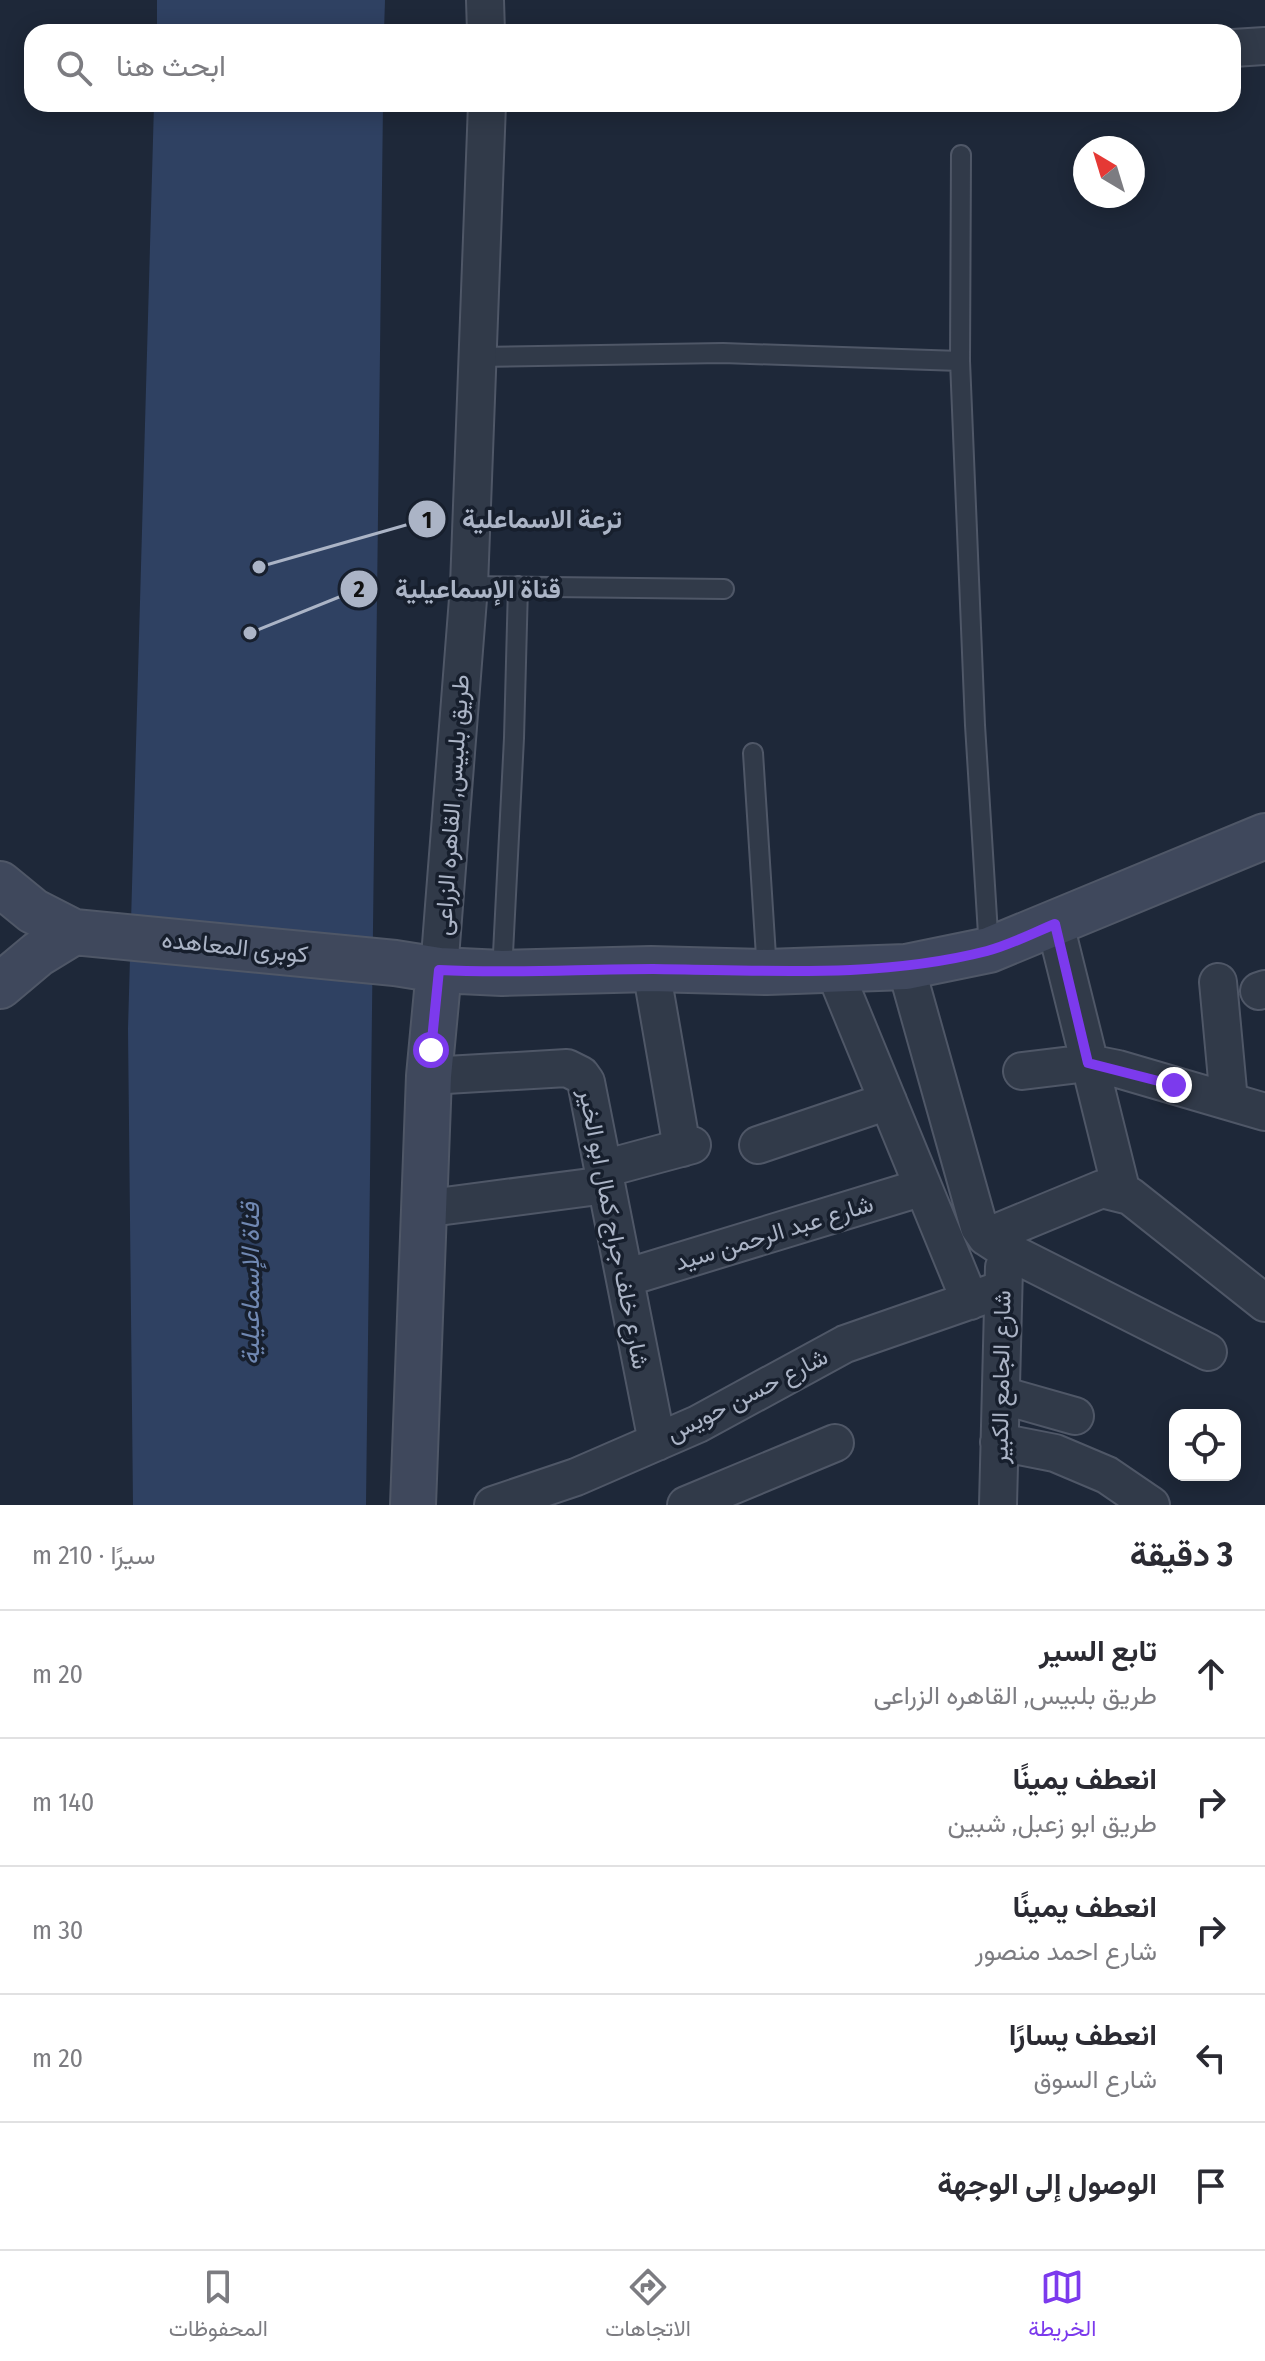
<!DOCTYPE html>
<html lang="ar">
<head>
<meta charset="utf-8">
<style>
  :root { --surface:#fff; --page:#f7f7f7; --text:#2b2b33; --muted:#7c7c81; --line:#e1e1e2; --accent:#7c3aed }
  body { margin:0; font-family:"Fira Sans Condensed",Vazirmatn,sans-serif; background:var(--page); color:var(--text); direction:rtl }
  .controls { position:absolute; right:24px; bottom:24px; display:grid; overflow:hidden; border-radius:16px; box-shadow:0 4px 20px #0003 }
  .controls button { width:72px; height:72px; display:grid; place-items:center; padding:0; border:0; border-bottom:2px solid var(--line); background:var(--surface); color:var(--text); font:40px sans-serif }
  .compass { position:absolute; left:1073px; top:136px; width:72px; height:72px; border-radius:50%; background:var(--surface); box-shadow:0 4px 20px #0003; rotate:322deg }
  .stop { position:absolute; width:24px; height:24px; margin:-18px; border:6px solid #7c3aed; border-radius:50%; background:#fff }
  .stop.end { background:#7c3aed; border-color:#fff; box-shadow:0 2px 8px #0008 }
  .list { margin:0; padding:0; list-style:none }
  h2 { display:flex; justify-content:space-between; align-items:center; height:104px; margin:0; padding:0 32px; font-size:34px }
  h2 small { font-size:26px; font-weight:400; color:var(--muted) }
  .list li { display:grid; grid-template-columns:52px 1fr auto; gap:24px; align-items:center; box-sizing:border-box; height:128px; padding:0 32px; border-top:2px solid var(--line) }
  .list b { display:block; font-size:30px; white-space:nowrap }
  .list p { margin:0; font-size:26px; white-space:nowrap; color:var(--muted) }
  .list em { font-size:26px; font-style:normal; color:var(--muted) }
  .icon { flex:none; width:44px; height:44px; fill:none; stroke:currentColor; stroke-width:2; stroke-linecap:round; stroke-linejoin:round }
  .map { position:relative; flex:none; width:1265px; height:1505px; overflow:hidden; direction:ltr }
  .search { position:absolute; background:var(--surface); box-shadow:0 4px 20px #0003; left:24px; right:24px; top:24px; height:88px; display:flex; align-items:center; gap:20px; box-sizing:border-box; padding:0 28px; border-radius:24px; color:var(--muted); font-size:30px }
  .sheet { height:744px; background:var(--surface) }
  nav { display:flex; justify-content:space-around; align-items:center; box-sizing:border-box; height:112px; border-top:2px solid var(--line); background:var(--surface); font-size:22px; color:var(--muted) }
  nav a { display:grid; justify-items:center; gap:4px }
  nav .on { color:var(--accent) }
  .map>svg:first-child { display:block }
  .water { fill:#2f4162 }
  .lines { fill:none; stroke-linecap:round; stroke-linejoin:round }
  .lane-casing { stroke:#4f5767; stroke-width:22 }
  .street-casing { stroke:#4f5767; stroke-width:40 }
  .secondary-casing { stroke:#4f5767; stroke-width:48 }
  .lane { stroke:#313a49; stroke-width:18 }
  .street { stroke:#313a49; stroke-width:36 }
  .secondary { stroke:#3f485c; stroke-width:44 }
  .route { stroke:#7c3aed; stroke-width:10 }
  .labels { text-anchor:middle; stroke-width:7; stroke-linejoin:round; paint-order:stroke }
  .street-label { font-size:24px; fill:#abb4c6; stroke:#171f2d }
  .water-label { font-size:26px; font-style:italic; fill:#7088b2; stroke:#171f2d }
  .leader { fill:none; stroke:#abb4c6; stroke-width:3 }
  .callout-dot { fill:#abb4c6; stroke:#171f2d; stroke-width:3 }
  .mark-label { font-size:24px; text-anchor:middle; font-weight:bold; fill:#111 }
  .callout-label { font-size:26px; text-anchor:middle; font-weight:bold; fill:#abb4c6; stroke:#171f2d; stroke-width:7; stroke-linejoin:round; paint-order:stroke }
</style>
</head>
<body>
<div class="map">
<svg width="1265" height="1505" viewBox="0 0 1265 1505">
  <rect width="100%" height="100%" fill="#1e2839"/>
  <path class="water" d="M157 0H385L384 32H157Z
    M154 104H383L366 1505H133L128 1029Z"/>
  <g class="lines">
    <g class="lane-casing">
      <path id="lane" d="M961 155 960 361 975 725 989 950
        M479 357 723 353 960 361
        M469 586 724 589
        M753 753 767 972
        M502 973 514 738 518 586"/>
    </g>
    <g class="street-casing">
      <path id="street" d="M485 0 486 32
        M1233 48 1265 46
        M1055 924 1122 1193
        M906 967 979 1227 986 1237 1006 1250 1208 1352
        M651 969 682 1148
        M439 970 469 586 487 104
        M834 970 970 1301
        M1218 982 1229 1101
        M1259 991 1265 989
        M1022 1071 1088 1063 1118 1069 1265 1112
        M429 1076 567 1068 581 1075 586 1082 657 1442
        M758 1145 888 1101
        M603 1169 692 1145
        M422 1209 606 1185
        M986 1237 1102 1189 1130 1196 1265 1303
        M625 1278 923 1187
        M1001 1395 1075 1416
        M999 1442 1055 1453 1107 1475 1151 1505
        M493 1505 576 1477 698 1424 845 1344 1003 1289
        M686 1505 835 1443
        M998 1505 1004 1267"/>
    </g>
    <g class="secondary-casing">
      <path id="secondary" d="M0 884 33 911 74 932 395 963 439 970 502 973 651 969 767 972 906 967 989 950 1265 836
        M0 986 38 954 74 932
        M413 1505 429 1076 439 970"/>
    </g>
    <use href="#lane" class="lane"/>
    <use href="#street" class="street"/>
    <use href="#secondary" class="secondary"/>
  </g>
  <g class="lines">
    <path class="route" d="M431 1050 439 970C511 974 581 969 653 969 764 970 878 979 987 951 1010 945 1033 933 1055 924L1088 1063 1174 1085"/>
  </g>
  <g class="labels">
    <g class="street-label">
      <text transform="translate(452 805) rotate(-86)" y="8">طريق بلبيس, القاهره الزراعى</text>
      <text transform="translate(235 947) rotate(6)" y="8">كوبرى المعاهده</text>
      <text transform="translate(614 1229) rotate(79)" y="8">شارع خلف جراج كمال ابو الخير</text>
      <text transform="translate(774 1233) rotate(-17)" y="8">شارع عبد الرحمن سيد</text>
      <text transform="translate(1001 1377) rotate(-89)" y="8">شارع الجامع الكبير</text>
      <text transform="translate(747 1395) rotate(-27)" y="8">شارع حسن حويس</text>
    </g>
    <g class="water-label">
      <text transform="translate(250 1284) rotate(-90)" y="9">قناة الإسماعيلية</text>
    </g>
  </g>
  <path class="leader" d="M259 567L427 519M250 633L359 589"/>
  <g class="callout-dot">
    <circle cx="259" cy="567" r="8"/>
    <circle cx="250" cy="633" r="8"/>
    <circle cx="427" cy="519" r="20"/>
    <circle cx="359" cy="589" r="20"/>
  </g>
  <g class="mark-label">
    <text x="427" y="528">1</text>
    <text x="359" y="597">2</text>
  </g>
  <g class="callout-label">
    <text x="542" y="528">ترعة الاسماعلية</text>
    <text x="478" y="598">قناة الإسماعيلية</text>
  </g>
</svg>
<div class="controls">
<button><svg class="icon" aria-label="locate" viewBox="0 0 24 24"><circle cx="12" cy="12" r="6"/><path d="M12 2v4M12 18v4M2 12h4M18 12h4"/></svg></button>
</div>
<svg class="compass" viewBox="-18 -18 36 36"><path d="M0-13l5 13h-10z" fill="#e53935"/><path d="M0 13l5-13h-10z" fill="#7c7c81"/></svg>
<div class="stop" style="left:431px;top:1050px"></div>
<div class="stop end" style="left:1174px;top:1085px"></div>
<div class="search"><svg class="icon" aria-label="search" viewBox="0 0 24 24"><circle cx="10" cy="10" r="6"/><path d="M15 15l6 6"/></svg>ابحث هنا</div>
</div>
<section class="sheet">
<h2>3 دقيقة<small>سيرًا · 210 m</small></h2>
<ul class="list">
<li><svg class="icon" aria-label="ahead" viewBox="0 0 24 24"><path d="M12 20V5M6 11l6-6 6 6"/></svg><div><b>تابع السير</b><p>طريق بلبيس, القاهره الزراعى</p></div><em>20 m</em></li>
<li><svg class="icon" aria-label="right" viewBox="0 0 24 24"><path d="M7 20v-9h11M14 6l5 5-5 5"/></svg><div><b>انعطف يمينًا</b><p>طريق ابو زعبل, شبين</p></div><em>140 m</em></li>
<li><svg class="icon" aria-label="right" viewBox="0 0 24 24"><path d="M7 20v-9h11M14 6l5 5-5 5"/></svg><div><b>انعطف يمينًا</b><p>شارع احمد منصور</p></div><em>30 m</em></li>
<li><svg class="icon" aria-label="left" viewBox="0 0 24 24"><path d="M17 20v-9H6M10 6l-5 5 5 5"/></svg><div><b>انعطف يسارًا</b><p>شارع السوق</p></div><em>20 m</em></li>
<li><svg class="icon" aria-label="arrive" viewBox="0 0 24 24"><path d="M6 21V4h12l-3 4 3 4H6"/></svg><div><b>الوصول إلى الوجهة</b></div></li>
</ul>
</section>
<nav>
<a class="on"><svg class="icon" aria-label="map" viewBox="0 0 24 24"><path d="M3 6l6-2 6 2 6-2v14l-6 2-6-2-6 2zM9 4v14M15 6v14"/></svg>الخريطة</a>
<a><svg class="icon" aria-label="directions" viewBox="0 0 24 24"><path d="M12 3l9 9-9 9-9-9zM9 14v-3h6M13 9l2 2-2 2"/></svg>الاتجاهات</a>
<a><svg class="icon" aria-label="saved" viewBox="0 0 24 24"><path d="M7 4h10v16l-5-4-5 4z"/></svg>المحفوظات</a>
</nav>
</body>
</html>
